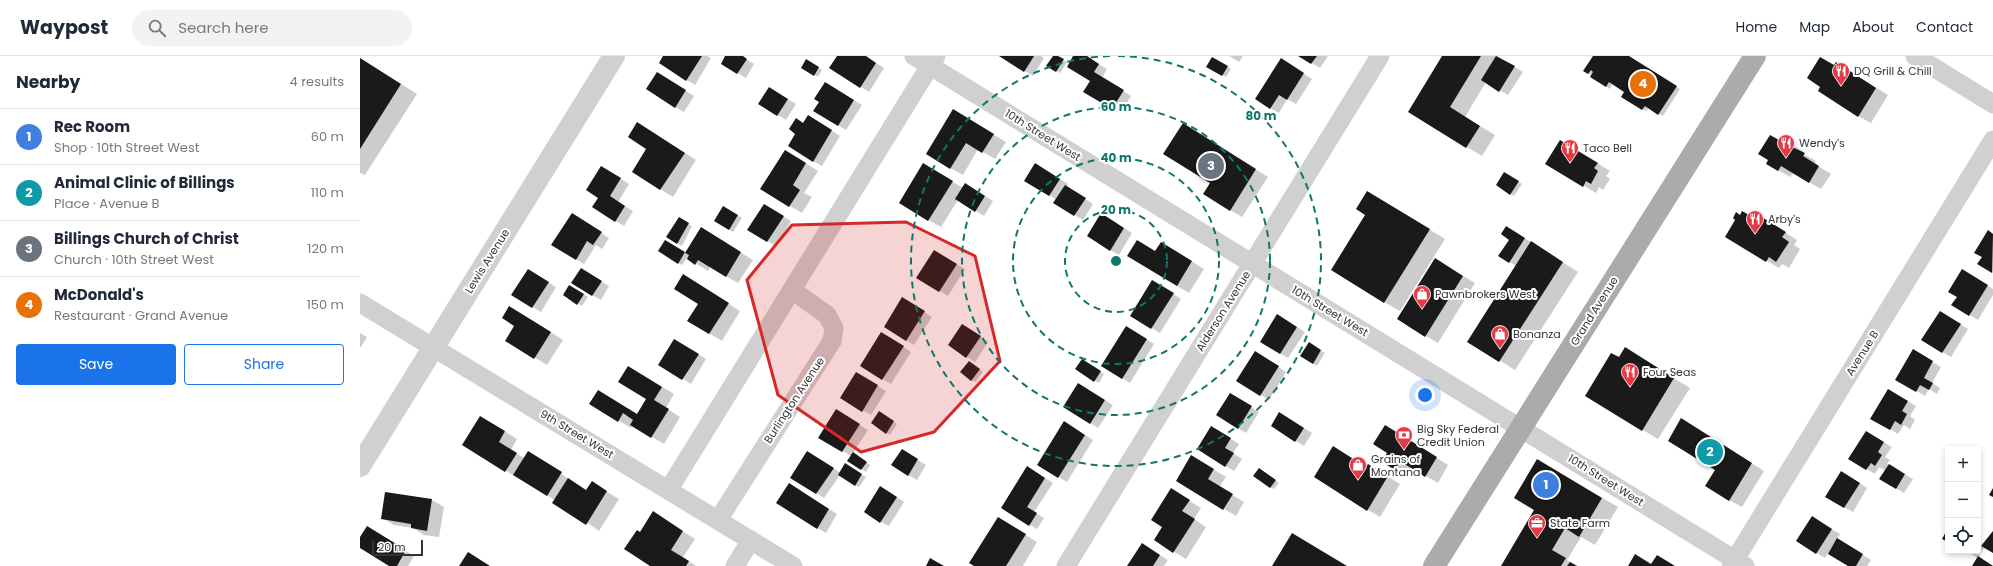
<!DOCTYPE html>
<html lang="en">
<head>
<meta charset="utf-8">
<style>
  :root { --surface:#fff; --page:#f2f2f3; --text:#1f2937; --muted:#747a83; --line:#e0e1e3; --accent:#1a73e8 }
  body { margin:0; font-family:Poppins,sans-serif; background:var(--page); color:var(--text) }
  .controls { position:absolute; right:12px; bottom:12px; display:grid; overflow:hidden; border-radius:4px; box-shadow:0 2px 6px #0003 }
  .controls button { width:36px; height:36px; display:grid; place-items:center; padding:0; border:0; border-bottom:1px solid var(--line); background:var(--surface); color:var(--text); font:20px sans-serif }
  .scale { position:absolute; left:12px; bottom:10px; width:51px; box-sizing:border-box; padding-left:4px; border:2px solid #333; border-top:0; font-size:11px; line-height:14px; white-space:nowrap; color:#333; -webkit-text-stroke:3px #fff; paint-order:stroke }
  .you { position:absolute; left:1065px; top:339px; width:14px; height:14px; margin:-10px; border:3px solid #fff; border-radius:50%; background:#1a73e8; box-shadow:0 0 0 6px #1a73e833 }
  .badge { display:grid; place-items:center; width:26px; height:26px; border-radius:50%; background:var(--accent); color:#fff; font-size:13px; font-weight:700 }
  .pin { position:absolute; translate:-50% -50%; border:2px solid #fff; box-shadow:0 1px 4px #0006 }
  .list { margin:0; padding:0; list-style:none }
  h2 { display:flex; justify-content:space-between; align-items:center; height:52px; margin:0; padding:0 16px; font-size:17px }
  h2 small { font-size:13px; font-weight:400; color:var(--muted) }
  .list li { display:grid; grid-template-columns:26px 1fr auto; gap:12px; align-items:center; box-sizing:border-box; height:56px; padding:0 16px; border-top:1px solid var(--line) }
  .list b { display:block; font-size:15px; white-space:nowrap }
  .list p { margin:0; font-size:13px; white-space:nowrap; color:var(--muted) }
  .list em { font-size:13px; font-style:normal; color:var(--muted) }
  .actions { display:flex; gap:8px; padding:12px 16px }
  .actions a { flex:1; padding:9px 0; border:1px solid var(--accent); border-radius:4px; text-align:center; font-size:14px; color:var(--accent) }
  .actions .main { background:var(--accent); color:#fff }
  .icon { flex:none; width:22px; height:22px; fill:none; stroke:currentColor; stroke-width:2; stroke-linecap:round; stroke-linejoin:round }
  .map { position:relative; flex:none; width:1633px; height:510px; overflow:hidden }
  header { display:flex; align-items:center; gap:24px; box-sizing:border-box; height:56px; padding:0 20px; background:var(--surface); border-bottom:1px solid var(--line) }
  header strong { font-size:19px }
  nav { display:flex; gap:22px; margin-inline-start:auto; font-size:14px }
  .search { width:280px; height:36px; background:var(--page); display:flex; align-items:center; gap:10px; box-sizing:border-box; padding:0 14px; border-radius:22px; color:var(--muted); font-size:15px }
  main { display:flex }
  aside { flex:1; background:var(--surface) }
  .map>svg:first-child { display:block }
  .shadow { fill:#0003 }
  .building { fill:#1a1a1a }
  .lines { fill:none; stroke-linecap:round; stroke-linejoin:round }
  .minor { stroke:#d0d0d0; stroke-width:19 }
  .tertiary { stroke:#d0d0d0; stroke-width:22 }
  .primary { stroke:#ababab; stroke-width:22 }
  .marked { fill:#d62828; fill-opacity:0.2; stroke:#d62828; stroke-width:3; stroke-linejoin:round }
  .ring { fill:none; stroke:#0f766e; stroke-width:2; stroke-dasharray:7 5 }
  .labels { text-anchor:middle; stroke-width:4; stroke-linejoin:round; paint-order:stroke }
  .poi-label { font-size:11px; fill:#333; stroke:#fff; text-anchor:start }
  .street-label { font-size:11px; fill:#333; stroke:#fff }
  .centre { fill:#0f766e; stroke:#fff; stroke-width:2 }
  .ring-label { font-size:12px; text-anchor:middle; font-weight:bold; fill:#0f766e; stroke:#fff; stroke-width:4; stroke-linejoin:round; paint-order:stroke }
</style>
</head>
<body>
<header>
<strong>Waypost</strong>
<div class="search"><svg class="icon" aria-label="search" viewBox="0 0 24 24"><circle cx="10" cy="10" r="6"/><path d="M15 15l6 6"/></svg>Search here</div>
<nav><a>Home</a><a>Map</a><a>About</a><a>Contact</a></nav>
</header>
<main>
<aside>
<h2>Nearby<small>4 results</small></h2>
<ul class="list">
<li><span class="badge" style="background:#3f7fe0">1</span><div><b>Rec Room</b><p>Shop · 10th Street West</p></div><em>60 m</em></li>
<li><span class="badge" style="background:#0f9aa8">2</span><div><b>Animal Clinic of Billings</b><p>Place · Avenue B</p></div><em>110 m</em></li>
<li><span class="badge" style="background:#6b7280">3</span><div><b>Billings Church of Christ</b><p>Church · 10th Street West</p></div><em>120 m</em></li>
<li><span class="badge" style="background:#e8710a">4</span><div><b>McDonald's</b><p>Restaurant · Grand Avenue</p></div><em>150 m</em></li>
</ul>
<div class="actions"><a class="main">Save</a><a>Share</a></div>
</aside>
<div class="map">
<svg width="1633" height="510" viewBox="0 0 1633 510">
  <rect width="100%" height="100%" fill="#fff"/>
  <path class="shadow" d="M304 0H347L351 2 335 29 327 24Z
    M367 0H381L394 8 386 22 378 17Z
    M478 0H505L524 12 509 36 470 12Z
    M641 0H681L684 2 673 20Z
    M694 0 707 6 700 17 688 10Z
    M715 0H725L747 13 742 22 771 40 761 57 725 35 731 24Z
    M869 0H883L879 6Z
    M940 0H968L960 12Z
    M1084 0H1137L1163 16 1148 39 1126 26 1105 61 1135 79 1122 100 1049 56Z
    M1234 0H1267L1320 33 1303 60 1289 52 1286 55 1262 40 1266 35 1253 27 1250 33 1225 15Z
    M0 2 57 38 5 119 0 117Z
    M852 2 871 13 866 21 847 10Z
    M446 4 462 14 458 21 442 11Z
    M929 8 952 23 936 48 927 43 919 57 910 52Z
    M1474 10 1488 14 1528 39 1511 67 1498 60Z
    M305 22 334 40 324 56 315 51Z
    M474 32 502 49 486 74 478 69Z
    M417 37 436 48 426 64 399 48Z
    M606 62 646 86 635 103 618 93 603 119 590 112Z
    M457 65 480 80 462 110 453 105Z
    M290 75 336 104 313 141 273 116 288 93Z
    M835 76 908 121 882 161 870 154 852 127Z
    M1422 82 1443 95 1442 97 1456 105 1455 108 1471 118 1461 133 1433 117 1430 121 1418 114Z
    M1213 92 1250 115 1246 120 1250 123 1243 134 1239 131 1236 137 1187 108Z
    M438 102 458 115 444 137 452 141 442 157 402 133Z
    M684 113 708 128 706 131 733 148 723 164 695 147 697 144 666 125Z
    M250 116 269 128 258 146 273 155 264 170 256 165 239 141Z
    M576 116 603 132 614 133 633 145 624 160 598 144 581 171 568 164Z
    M1145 118 1162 128 1154 140 1137 129Z
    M1023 145 1085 183 1040 255 1024 246Z
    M364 151 382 162 373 176 355 165Z
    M412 154 431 165 416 190 389 174Z
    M1390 160 1404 163 1437 184 1434 189 1440 193 1429 212 1422 208 1419 212 1366 180Z
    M319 162 332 170 322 190 307 181Z
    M220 163 249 182 242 193 236 189 224 208 216 203Z
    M750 163 772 177 759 199 750 194Z
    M341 172 393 204 378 227 350 211 348 215 327 202 322 209 299 195 305 185 326 198Z
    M1155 176 1218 216 1155 314 1109 285 1156 210 1140 200Z
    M1628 176 1633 178V217L1619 208 1623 201Z
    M814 194 844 213 829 237 817 230 796 196Z
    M583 200 605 213 588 240 558 222Z
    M1087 210 1115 227 1078 287 1066 280Z
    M229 218 249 230 241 244 232 239Z
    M176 219 196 231 181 256 153 239Z
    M1611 219 1633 233V239L1618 264 1610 259Z
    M335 227 380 255 362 285 329 265 339 247Z
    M210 230 228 241 222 250 204 239Z
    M801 230 821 243 800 277 771 259Z
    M551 247 572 261 554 289 546 284Z
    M162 258 203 284 187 309 146 284Z
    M1588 261 1608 273 1591 301 1563 284Z
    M926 264 945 276 928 302 901 286Z
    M611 274 628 286 615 306 607 301Z
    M775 276 794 288 770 327 762 322Z
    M0 277 7 281 1 291H0Z
    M530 282 551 296 531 328 501 310Z
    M949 287 965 297 957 310 941 300Z
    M323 289 346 303 331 328 300 308Z
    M1553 295 1581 311 1572 327 1580 332 1577 338 1569 333 1565 340 1537 323Z
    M903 301 926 316 909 344 877 324Z
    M1259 302H1281L1330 332 1298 383 1283 374Z
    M722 304 744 318 739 327 716 313Z
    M613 308 623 316 615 326 611 324Z
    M497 317 526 335 511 359 482 342Z
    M281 318 314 338 306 352 320 361 304 388 272 369 271 372 231 348 278 359 287 343Z
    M726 333 753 349 738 372 730 367Z
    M1528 334 1556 350 1550 360 1555 364 1550 373 1544 369 1538 378 1511 362Z
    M878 343 899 356 886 377 878 372Z
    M523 359 537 368 530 379 527 377Z
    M485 360 508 374 493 397 510 409 506 416 488 404 491 400 460 381Z
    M928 362 952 377 944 390 912 370Z
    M133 368 157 383 151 394 164 402 176 401 227 435 244 434 259 443 239 475 195 444 103 389Z
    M712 371 733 384 707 426 678 408Z
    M1334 371 1404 415 1382 451 1369 444Z
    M860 376 879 388 873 397 882 403 874 415 838 393Z
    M1037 377 1088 409 1078 427 1052 412 1048 420 1023 405Z
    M1515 381 1532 391 1525 401 1530 404 1527 408 1553 423 1544 437 1521 423 1526 415 1519 411 1515 418 1490 403Z
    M550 399 566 409 557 424 548 419Z
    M832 400 866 421 859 431 884 446 876 460 817 425Z
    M455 401 481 417 485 409 506 421 499 431 480 419 464 442 456 437Z
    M1177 404 1258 451 1235 489 1221 481 1207 504 1218 510H1142L1175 453Z
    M1007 412 1021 416 1040 428 1020 461 1008 454Z
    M676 416 693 427 674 456 684 462 677 473 642 452Z
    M903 416 919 427 914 433 910 431Z
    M1490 421 1507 432 1493 456 1484 451Z
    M437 433 477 458 466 477 457 472Z
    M529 436 544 446 529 470 521 466Z
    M823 441 841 452 834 463 846 471 826 503 795 484Z
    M72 444 84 451 79 481 64 479 53 472 34 469 22 462Z
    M305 464 335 483 323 501 336 510H292L280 477Z
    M1460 466 1480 478 1477 483 1511 504 1507 510H1489L1468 497 1465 502 1437 485Z
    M650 469 677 486 663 510H616Z
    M16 476 54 500 48 510H31L0 491V483Z
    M1618 478 1622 480 1619 485H1618Z
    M1618 489 1624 492 1618 502 1632 510H1613L1618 502 1605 495H1618Z
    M790 493 808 504 804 510H768Z"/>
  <path class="building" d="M303 0H342L326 25 299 7Z
    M365 0H383L387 3 377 18 361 8Z
    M477 0H506L516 7 500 32 469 12Z
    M639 0H674L664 16Z
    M693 0H698L704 3 696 16 686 10Z
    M713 0H727L739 8 734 16 764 34 752 53 723 36 730 25 707 11Z
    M938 0H957L951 8Z
    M1082 0H1121L1090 51 1120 70 1106 92 1048 56Z
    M1136 0 1155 10 1139 36 1121 24Z
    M1233 0H1269L1317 30 1298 59 1285 50 1282 54 1261 41 1264 36 1249 26 1246 31 1230 21 1233 16 1231 14 1228 18 1223 15Z
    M852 1 868 10 862 20 846 11Z
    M1460 1 1474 9 1476 6 1516 32 1498 61 1458 35 1460 31 1447 22Z
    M0 2 41 28 0 93Z
    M921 2 944 17 927 44 919 39 910 53 895 43Z
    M446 3 459 11 454 20 441 12Z
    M297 16 326 34 315 52 286 33Z
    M465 26 494 44 478 70 453 55 459 46 454 43Z
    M409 31 428 43 417 60 398 48Z
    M593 53 634 78 622 97 606 87 590 113 566 98Z
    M448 59 472 74 453 106 428 90 435 78 429 73 436 62 443 67Z
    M277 66 325 97 300 134 272 116 286 93 268 81Z
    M823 67 896 113 870 155 843 138 850 127 803 98Z
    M1410 79 1419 84 1421 81 1431 87 1430 90 1445 97 1443 100 1459 110 1449 127 1421 110 1418 115 1406 108 1408 104 1398 98Z
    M1200 84 1238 107 1234 112 1238 115 1231 128 1226 125 1223 131 1185 108Z
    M425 94 446 107 433 129 440 134 429 151 400 133Z
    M563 107 593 125 568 165 539 147Z
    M675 107 700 123 689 140 664 125Z
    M241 110 261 122 250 140 265 150 255 166 232 151 238 142 226 134Z
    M1144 116 1159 125 1150 139 1136 129Z
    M605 127 625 140 615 156 595 143Z
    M705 129 726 142 714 160 693 147Z
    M1007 135 1070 173 1024 247 971 214 1005 159 996 153Z
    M404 148 424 160 407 186 387 174Z
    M363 150 378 159 369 174 354 165Z
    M1382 155 1389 159 1392 155 1426 176 1422 181 1429 186 1416 206 1409 201 1406 206 1365 181 1375 164 1373 162 1376 156 1380 159Z
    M212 157 242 176 233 189 227 185 216 204 191 189Z
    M741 157 764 172 750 195 727 180Z
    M319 161 329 167 317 188 306 181Z
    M1146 170 1165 182 1149 207 1138 200 1149 184 1141 178Z
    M341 171 381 196 366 221 338 204 335 209 327 203 329 199 325 197Z
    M1628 174 1633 178 1632 217 1617 208 1622 201 1614 197Z
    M305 184 325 196 318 208 298 195Z
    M777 184 795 195 801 186 832 205 817 230 767 200Z
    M1171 185 1203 206 1139 306 1107 286Z
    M574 194 597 208 579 236 556 222Z
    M1075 202 1103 220 1065 281 1037 263Z
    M221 212 242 225 232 240 211 227Z
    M168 213 189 226 172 252 151 239Z
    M1602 213 1628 229 1609 260 1591 249 1597 241 1588 236Z
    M323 218 369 247 349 278 327 265 338 248 314 233Z
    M792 224 814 237 791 273 770 260Z
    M209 229 224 238 217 249 203 239Z
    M542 241 565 255 546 285 524 271Z
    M149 250 191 276 174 303 145 285 154 270 142 262Z
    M1580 255 1601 268 1582 297 1561 284Z
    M917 258 937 271 920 298 900 286Z
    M602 268 621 280 606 302 588 289Z
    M766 270 787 283 762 323 741 310Z
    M521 276 544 290 522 324 500 310Z
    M314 283 339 298 322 324 298 309Z
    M949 286 961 294 953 308 940 300Z
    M1265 291 1314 322 1282 375 1225 340 1251 297 1259 301Z
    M1553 293 1573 305 1564 322 1573 327 1569 334 1560 329 1556 336 1535 324Z
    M895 295 919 310 900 340 876 325Z
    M722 303 741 315 734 326 715 313Z
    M609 305 620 313 611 325 600 316Z
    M268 310 302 331 294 344 309 353 291 382 270 369 273 364 263 357 258 366 229 348 238 334 277 358 286 343 258 326Z
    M496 316 518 329 502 356 480 342Z
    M718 327 745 344 730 368 703 351Z
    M1528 333 1548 345 1542 355 1547 358 1541 369 1535 365 1530 374 1510 363Z
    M870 337 892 350 878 373 856 359Z
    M476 353 500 368 482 396 458 382Z
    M519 355 534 365 526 378 511 367Z
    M919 356 944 372 935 386 911 370Z
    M120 360 145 375 139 386 157 397 145 416 102 389Z
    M1321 362 1392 407 1369 445 1345 430 1355 414 1308 385Z
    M704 365 725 379 698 422 677 409Z
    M1025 369 1077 401 1065 421 1040 405 1035 414 1022 406 1027 397 1013 388Z
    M851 370 871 382 865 392 874 397 865 411 837 393Z
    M1506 375 1524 386 1518 396 1522 399 1515 410 1511 407 1506 414 1488 403Z
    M973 390 1006 411 1008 408 1028 420 1007 455 954 421Z
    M542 393 558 403 548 420 531 409Z
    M168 395 202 416 187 440 153 419Z
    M447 395 474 412 456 438 430 422Z
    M493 396 507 406 501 414 487 405Z
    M831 399 854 413 848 423 873 438 863 454 816 425Z
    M1177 403 1242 442 1219 481 1205 472 1192 494 1206 502 1201 510H1141L1174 454 1154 442Z
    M485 407 502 418 495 430 478 419Z
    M1529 408 1545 418 1536 433 1519 423Z
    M667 410 685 422 667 451 677 457 669 470 641 452Z
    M899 412 916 424 910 432 893 420Z
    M1481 415 1500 427 1484 452 1465 441Z
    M208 422 226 434 232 425 247 435 226 469 192 447Z
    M429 427 469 453 457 473 416 447Z
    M520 430 537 441 520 467 504 456Z
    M811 432 830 444 822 455 835 463 813 497 794 484 802 471 791 464Z
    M1633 432V441L1629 439Z
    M25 436 72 443 67 475 51 472V468L21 463Z
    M293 455 323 475 311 494 329 505 326 510H290L264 493 277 474 280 476Z
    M1452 460 1472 473 1456 498 1436 485Z
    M638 461 666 478 646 510H614L609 507Z
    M7 470 46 494 37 510H29L0 492V481Z
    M1588 472V486L1582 483Z
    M1633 475V497L1621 490Z
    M932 477 987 510H912Z
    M1477 482 1503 498 1496 510H1488L1468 498Z
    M782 487 800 499 793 510H767Z
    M108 496 130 510H99Z
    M1275 498 1291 508 1297 499 1315 510H1268Z
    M1618 500 1633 510H1612Z
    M570 502 584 510H566Z
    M1210 506 1217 510H1207Z"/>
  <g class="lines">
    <path class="minor" d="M554 0 1385 510
      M1555 0 1633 48
      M0 247 433 510
      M309 433 576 0
      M358 464 472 285 474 272 467 259 432 234
      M375 510 391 484
      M706 510 1020 0
      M1371 510 1633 84"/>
    <path class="tertiary" d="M0 410 254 0"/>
    <path class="primary" d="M1074 510 1395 0"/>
  </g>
  <path class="marked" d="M546 166 615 200 640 305 574 376 501 396 418 339 387 224 432 169Z"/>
  <g class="ring">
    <circle cx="756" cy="205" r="51"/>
    <circle cx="756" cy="205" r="103"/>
    <circle cx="756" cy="205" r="154"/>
    <path d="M758 0A205 205 0 1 1 754 0"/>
  </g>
  <defs>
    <g id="restaurant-pin" transform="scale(0.9)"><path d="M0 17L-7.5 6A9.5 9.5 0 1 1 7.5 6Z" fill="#e63946" stroke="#fff"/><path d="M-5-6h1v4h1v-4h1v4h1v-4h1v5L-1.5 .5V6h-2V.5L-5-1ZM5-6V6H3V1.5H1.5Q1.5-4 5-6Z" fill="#fff"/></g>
    <g id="shop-pin" transform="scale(0.9)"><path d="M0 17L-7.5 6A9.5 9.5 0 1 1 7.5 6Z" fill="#e63946" stroke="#fff"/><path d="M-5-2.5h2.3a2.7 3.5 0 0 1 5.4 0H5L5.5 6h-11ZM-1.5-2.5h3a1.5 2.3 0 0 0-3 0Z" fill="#fff"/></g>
    <g id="bank-pin" transform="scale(0.9)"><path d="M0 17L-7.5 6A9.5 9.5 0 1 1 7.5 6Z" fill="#e63946" stroke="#fff"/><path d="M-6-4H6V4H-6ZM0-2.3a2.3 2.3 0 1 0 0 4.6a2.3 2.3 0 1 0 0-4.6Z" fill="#fff"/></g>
    <g id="office-pin" transform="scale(0.9)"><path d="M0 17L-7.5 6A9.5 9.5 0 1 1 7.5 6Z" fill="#e63946" stroke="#fff"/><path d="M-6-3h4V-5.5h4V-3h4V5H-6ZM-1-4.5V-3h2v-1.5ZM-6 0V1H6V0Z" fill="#fff"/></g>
  </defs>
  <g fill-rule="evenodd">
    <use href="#restaurant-pin" x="1481" y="15"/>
    <use href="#restaurant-pin" x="1426" y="87"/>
    <use href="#restaurant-pin" x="1210" y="92"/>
    <use href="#restaurant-pin" x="1395" y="163"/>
    <use href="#shop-pin" x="1062" y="238"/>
    <use href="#shop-pin" x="1140" y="278"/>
    <use href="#restaurant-pin" x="1270" y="316"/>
    <use href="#bank-pin" x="1044" y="379"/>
    <use href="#shop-pin" x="998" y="409"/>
    <use href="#office-pin" x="1177" y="467"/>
  </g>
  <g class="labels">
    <g class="poi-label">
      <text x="1494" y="19">DQ Grill &amp; Chill</text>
      <text x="1439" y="91">Wendy's</text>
      <text x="1223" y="96">Taco Bell</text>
      <text x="1408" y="167">Arby's</text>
      <text x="1075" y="242">Pawnbrokers West</text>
      <text x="1153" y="282">Bonanza</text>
      <text x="1283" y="320">Four Seas</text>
      <text x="1057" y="377">Big Sky Federal<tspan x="1057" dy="13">Credit Union</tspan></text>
      <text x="1011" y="407">Grains of<tspan x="1011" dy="13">Montana</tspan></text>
      <text x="1190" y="471">State Farm</text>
    </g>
    <g class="street-label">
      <text transform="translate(683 79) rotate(32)" y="4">10th Street West</text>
      <text transform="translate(127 205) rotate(-58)" y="4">Lewis Avenue</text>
      <text transform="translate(863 255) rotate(-58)" y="4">Alderson Avenue</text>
      <text transform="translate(970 255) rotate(31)" y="4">10th Street West</text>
      <text transform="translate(1234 255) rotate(-58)" y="4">Grand Avenue</text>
      <text transform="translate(1502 297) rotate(-58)" y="4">Avenue B</text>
      <text transform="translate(434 344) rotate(-57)" y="4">Burlington Avenue</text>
      <text transform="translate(217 378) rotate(31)" y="4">9th Street West</text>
      <text transform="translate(1246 424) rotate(32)" y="4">10th Street West</text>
    </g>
  </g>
  <circle cx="756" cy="205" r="6" class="centre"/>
  <g class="ring-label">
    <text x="756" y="55">60 m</text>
    <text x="901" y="64">80 m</text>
    <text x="756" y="106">40 m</text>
    <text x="756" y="158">20 m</text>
  </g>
</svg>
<div class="controls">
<button>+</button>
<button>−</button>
<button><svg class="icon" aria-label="locate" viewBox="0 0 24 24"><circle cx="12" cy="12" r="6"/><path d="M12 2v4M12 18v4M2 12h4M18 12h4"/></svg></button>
</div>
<div class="scale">20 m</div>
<div class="you"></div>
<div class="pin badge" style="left:1186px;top:429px;background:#3f7fe0">1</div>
<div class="pin badge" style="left:1350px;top:396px;background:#0f9aa8">2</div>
<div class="pin badge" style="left:851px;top:110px;background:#6b7280">3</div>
<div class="pin badge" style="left:1283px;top:28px;background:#e8710a">4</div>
</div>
</main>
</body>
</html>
